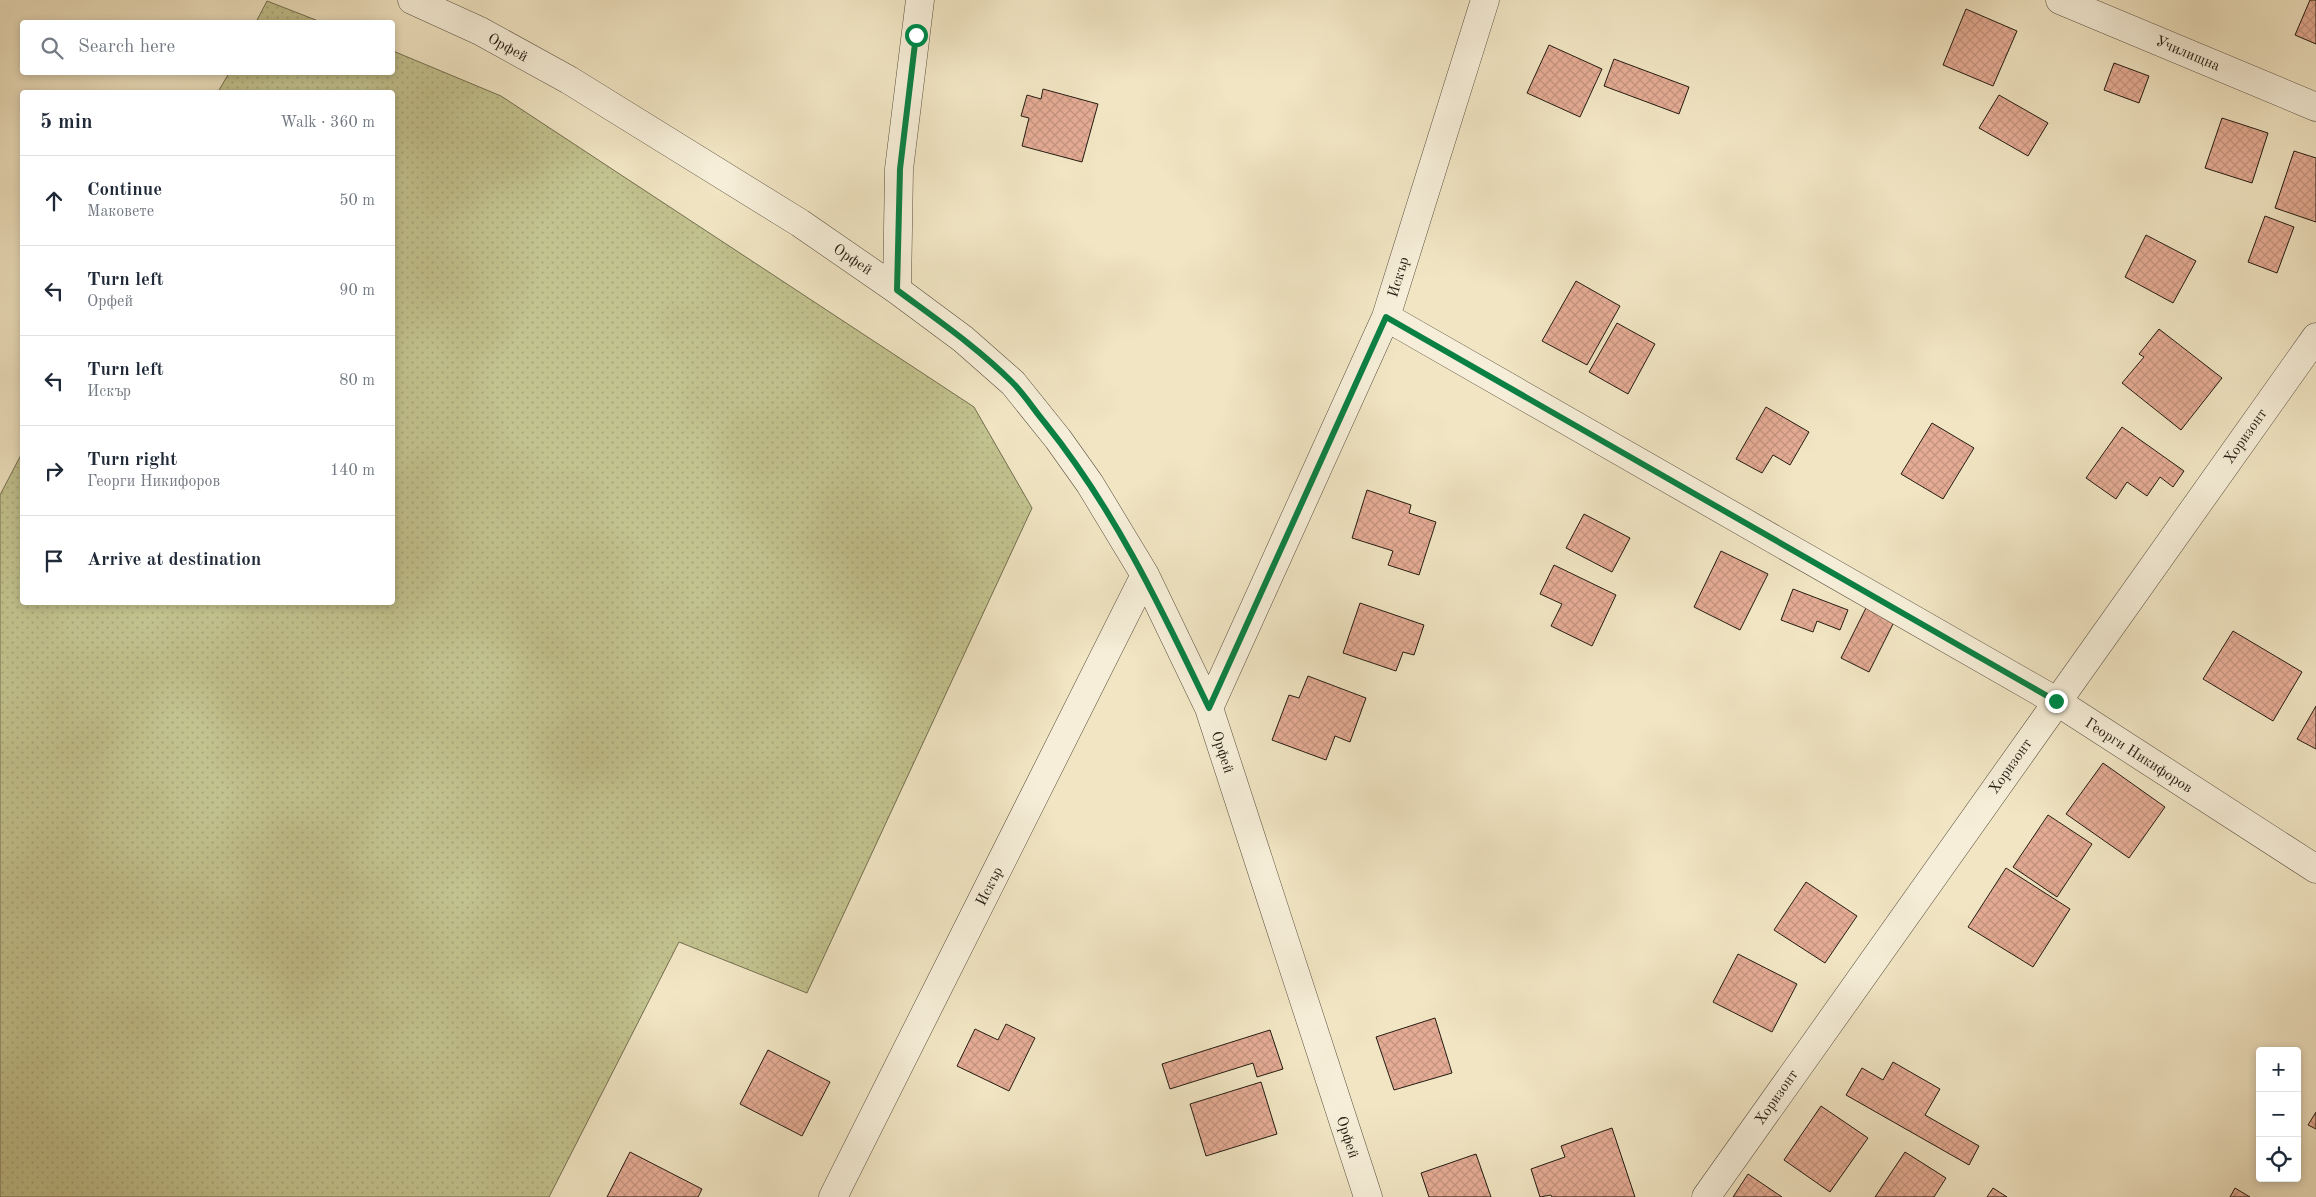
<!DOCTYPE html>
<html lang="en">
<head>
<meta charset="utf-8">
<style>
  :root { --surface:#fff; --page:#f2f2f3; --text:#1f2937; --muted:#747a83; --line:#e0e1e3 }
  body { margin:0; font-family:"Old Standard TT",serif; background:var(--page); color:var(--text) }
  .controls { position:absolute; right:15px; bottom:15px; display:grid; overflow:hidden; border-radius:5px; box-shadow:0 2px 8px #0003 }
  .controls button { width:45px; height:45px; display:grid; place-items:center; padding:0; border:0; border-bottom:1px solid var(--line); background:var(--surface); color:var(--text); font:25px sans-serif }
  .stop { position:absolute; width:15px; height:15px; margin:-11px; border:4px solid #0b8043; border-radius:50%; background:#fff }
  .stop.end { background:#0b8043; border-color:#fff; box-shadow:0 1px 5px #0008 }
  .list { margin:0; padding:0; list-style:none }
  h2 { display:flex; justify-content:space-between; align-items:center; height:65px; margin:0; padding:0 20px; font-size:21px }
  h2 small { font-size:16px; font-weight:400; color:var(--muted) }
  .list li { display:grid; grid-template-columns:32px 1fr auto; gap:15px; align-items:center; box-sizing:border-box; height:90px; padding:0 20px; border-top:1px solid var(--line) }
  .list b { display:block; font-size:19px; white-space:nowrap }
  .list p { margin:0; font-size:16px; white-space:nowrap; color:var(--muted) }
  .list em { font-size:16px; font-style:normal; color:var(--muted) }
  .icon { flex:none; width:28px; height:28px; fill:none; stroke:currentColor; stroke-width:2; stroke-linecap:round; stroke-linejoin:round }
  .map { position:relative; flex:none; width:2316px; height:1197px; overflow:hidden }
  .search { position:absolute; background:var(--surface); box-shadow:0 2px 8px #0003; left:20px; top:20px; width:375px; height:55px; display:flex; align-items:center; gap:12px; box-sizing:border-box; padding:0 18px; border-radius:5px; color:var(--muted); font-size:19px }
  .panel { position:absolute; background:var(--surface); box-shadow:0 2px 8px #0003; left:20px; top:90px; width:375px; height:515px; border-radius:5px }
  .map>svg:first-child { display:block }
  .grass { fill:url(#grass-dots); stroke:#736f50 }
  .building { fill:url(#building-cross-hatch); stroke:#241c11 }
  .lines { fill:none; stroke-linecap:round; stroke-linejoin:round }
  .minor-casing { stroke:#574e3e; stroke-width:29 }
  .minor { stroke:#f6eed8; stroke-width:28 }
  .route { stroke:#0b8043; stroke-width:6 }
  .labels { text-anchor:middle; stroke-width:5; stroke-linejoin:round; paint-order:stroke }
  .street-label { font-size:15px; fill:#241c11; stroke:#f6eed8 }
</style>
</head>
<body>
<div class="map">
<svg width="2316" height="1197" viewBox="0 0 2316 1197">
  <defs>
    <pattern id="grass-dots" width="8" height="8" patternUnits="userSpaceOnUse" patternTransform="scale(1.25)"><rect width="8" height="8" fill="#c2c28e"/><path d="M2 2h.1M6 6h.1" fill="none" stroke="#a7a679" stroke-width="1.8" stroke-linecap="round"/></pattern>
    <pattern id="building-cross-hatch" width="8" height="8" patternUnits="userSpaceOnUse" patternTransform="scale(1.25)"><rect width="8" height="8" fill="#e5ac95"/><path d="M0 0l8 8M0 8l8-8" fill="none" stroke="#c4937f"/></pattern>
  </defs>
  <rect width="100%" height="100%" fill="#f1e5c3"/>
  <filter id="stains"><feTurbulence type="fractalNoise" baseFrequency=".004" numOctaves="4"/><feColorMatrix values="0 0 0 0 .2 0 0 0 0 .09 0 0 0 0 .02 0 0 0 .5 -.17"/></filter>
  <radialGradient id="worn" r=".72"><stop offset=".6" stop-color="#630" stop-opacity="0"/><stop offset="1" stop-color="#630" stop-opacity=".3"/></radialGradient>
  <path class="grass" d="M267 1 321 22H256Z
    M393 51 501 96 974 407 1032 508 807 993 679 942 549 1197H0V495L22 453V602H392V92H218L229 73 392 72Z"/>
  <path class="building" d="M2310 0H2316V44L2295 35Z
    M1966 9 2017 31 1993 86 1943 65Z
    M1549 45 1602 69 1580 117 1527 93Z
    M1614 59 1689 87 1679 114 1604 86Z
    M2114 63 2149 76 2139 103 2104 90Z
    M1043 89 1098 104 1082 162 1022 146 1029 118 1021 116 1027 95 1041 99Z
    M1999 95 2048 123 2028 156 1979 128Z
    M2222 118 2268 133 2252 183 2205 168Z
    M2294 151 2316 158V222L2275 208Z
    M2265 216 2294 227 2277 273 2248 262Z
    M2146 235 2196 261 2173 303 2125 277Z
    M1576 281 1620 306 1587 365 1542 341Z
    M1617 323 1655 344 1628 394 1589 372Z
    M2159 329 2222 378 2181 430 2122 383 2144 357 2139 354Z
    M1766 407 1809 432 1790 465 1773 455 1762 473 1736 459Z
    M1932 423 1974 448 1943 499 1901 474Z
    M2122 427 2184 471 2173 487 2160 477 2147 496 2127 482 2116 499 2086 478Z
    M1367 490 1411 505 1409 513 1436 522 1419 575 1388 565 1393 551 1352 538Z
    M1584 514 1630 538 1612 572 1566 548Z
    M1721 551 1768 574 1740 630 1694 607Z
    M1554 565 1616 595 1592 646 1551 626 1562 604 1540 594Z
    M1793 589 1848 610 1840 630 1817 621 1813 632 1781 620Z
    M1360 603 1424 625 1414 655 1403 652 1396 671 1343 653Z
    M1866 608 1894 622 1869 672 1841 658Z
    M2233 631 2302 672 2273 721 2203 679Z
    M1308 676 1366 698 1350 742 1335 736 1326 760 1272 740 1289 695 1299 698Z
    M2316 706V749L2297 739Z
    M2103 763 2165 807 2129 858 2066 814Z
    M2048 815 2092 844 2057 897 2013 867Z
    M2006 868 2070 909 2033 967 1968 927Z
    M1806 882 1857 916 1825 963 1774 930Z
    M1738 954 1797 984 1772 1032 1713 1002Z
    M1435 1018 1452 1073 1394 1090 1376 1037Z
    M1006 1024 1035 1038 1009 1091 957 1066 975 1029 998 1040Z
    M1270 1030 1283 1069 1257 1077 1253 1063 1170 1089 1162 1064Z
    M768 1050 830 1082 802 1136 740 1104Z
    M1893 1062 1940 1089 1925 1115 1979 1146 1969 1165 1846 1095 1862 1068 1883 1080Z
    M1261 1082 1277 1134 1206 1156 1190 1104Z
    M1821 1106 1868 1138 1830 1192 1784 1160Z
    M2316 1112V1129L2308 1125Z
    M1612 1128 1635 1197H1552L1551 1195 1540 1197 1531 1169 1565 1157 1561 1146Z
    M630 1152 702 1189 698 1197H607Z
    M1905 1152 1946 1178 1934 1197H1875Z
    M1476 1154 1491 1197H1429L1421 1173Z
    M1748 1174 1782 1197H1733Z
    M1993 1188 2007 1197H1987Z
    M2235 1188 2250 1197H2230Z"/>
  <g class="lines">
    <g class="minor-casing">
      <path id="minor" d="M412 0 480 31 569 80 800 223 897 290 963 339 1013 383 1058 439 1090 484 1145 575 1209 708 1368 1197
        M2060 0 2316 107
        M897 290 899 169 920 0
        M1386 317 2056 701 2316 869
        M1209 708 1386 317 1485 0
        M833 1197 1145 575
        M1706 1197 2316 337"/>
    </g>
    <use href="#minor" class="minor"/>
  </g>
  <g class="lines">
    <path class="route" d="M916 35 900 169 897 290C936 319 977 347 1012 382 1024 394 1034 410 1045 423 1115 510 1161 608 1209 708L1386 317 2056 701"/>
  </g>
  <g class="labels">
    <g class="street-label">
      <text transform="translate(508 47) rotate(29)" y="5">Орфей</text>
      <text transform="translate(2188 53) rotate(23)" y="5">Училищна</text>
      <text transform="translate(853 259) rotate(34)" y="5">Орфей</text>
      <text transform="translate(1398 277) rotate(-73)" y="5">Искър</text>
      <text transform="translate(2245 436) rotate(-55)" y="5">Хоризонт</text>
      <text transform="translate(1223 752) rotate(72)" y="5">Орфей</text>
      <text transform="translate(2139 755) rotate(33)" y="5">Георги Никифоров</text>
      <text transform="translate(2010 766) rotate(-55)" y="5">Хоризонт</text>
      <text transform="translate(989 886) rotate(-63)" y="5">Искър</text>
      <text transform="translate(1776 1097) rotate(-55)" y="5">Хоризонт</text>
      <text transform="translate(1348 1137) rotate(72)" y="5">Орфей</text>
    </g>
  </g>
  <rect width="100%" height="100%" filter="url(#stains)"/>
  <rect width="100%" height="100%" fill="url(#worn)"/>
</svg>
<div class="controls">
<button>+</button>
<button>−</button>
<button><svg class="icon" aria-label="locate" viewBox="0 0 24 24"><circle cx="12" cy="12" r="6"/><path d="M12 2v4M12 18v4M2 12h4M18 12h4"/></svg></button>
</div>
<div class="stop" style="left:916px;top:35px"></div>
<div class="stop end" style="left:2056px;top:701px"></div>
<div class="search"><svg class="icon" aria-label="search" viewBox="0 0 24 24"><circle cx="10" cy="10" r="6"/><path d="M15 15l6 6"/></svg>Search here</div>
<section class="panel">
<h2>5 min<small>Walk · 360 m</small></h2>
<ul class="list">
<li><svg class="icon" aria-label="ahead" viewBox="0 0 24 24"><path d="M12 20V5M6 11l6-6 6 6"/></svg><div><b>Continue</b><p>Маковете</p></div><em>50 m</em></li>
<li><svg class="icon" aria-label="left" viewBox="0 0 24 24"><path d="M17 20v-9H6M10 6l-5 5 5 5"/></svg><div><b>Turn left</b><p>Орфей</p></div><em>90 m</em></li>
<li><svg class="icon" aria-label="left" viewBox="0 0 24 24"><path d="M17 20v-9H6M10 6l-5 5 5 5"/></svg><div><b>Turn left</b><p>Искър</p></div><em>80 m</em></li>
<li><svg class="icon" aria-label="right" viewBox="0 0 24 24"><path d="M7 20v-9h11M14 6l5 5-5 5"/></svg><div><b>Turn right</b><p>Георги Никифоров</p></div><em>140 m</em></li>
<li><svg class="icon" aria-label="arrive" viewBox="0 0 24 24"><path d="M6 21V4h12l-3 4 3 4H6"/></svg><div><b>Arrive at destination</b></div></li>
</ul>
</section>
</div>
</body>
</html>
